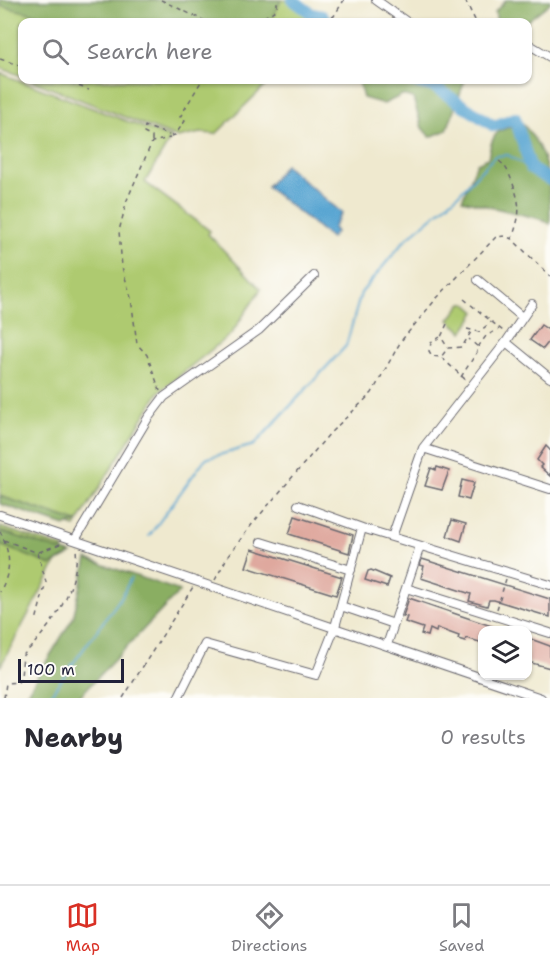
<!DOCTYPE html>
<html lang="en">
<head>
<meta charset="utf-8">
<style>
  :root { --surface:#fff; --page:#f7f7f7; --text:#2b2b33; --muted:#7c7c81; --line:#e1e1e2; --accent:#d93025 }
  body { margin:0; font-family:"Shantell Sans",sans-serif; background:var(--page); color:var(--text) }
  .controls { position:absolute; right:18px; bottom:18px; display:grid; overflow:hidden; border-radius:12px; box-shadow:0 2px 4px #0004 }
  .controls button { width:54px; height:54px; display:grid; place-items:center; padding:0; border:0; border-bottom:2px solid var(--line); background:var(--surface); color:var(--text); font:30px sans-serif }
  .scale { position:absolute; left:18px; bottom:15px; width:106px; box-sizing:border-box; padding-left:6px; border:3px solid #22223b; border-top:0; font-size:16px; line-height:21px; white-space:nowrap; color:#22223b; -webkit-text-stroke:4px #fdfcf7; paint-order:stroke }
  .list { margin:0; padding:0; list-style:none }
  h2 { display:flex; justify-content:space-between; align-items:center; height:78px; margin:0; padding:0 24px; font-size:26px }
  h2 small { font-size:20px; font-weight:400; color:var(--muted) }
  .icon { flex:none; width:33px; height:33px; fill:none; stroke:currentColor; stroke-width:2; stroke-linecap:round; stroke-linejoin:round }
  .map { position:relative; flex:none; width:550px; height:698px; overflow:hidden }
  .search { position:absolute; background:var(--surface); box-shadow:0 2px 4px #0004; left:18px; right:18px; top:18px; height:66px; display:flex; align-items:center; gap:15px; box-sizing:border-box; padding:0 21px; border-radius:12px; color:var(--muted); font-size:22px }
  .sheet { height:186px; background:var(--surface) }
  nav { display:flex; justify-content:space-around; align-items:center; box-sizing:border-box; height:84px; border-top:2px solid var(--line); background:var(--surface); font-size:16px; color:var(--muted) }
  nav a { display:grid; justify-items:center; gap:3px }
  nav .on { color:var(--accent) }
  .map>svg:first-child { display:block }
  .green { fill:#aeca70; stroke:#687656; stroke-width:1.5 }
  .forest { fill:#8aae62; stroke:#56684e; stroke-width:1.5 }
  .water { fill:#59a5d2; stroke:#3e6486; stroke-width:1.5 }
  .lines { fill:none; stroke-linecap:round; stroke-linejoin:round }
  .stream { stroke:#59a5d2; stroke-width:2 }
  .river { stroke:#59a5d2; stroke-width:12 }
  .building { fill:#dfa89e }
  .minor-casing { stroke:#6a686f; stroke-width:10 }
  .path { stroke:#6a686f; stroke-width:1.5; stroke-dasharray:4.5 4.5; stroke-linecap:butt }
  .minor { stroke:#fff; stroke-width:8 }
</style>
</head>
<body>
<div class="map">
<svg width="550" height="698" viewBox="0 0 550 698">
  <rect width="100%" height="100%" fill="#fdfcf7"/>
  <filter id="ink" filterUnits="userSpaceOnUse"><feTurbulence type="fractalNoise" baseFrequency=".0167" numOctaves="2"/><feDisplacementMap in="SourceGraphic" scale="12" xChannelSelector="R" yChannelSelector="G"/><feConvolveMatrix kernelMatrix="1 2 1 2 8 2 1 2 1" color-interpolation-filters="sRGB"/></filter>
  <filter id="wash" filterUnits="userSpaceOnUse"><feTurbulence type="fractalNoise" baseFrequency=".008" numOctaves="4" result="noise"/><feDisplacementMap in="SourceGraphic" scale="24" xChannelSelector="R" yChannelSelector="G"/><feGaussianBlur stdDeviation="1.35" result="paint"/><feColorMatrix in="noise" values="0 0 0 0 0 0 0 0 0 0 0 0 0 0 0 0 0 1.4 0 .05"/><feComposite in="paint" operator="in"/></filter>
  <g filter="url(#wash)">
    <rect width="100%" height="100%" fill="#efe9cf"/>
    <path class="green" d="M0 0H288L314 22H22V76L0 68Z
      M0 73 171 138 145 182 210 231 208 234 261 289 231 334 159 392 75 527 0 503Z
      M30 80H271L216 134 200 133 178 138Z
      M462 303H466L476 312 463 332 449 320Z
      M0 527 64 548 0 667Z"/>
    <path class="forest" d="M0 0H281L271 22H70L0 6Z
      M506 0H550V3L526 22H497L495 12Z
      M358 80H465L447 130 430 137 422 128 413 98 402 95 384 104 363 98Z
      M523 124C550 154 550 182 550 224L544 220 462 200 477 163 488 158C493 130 496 130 523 124Z
      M0 496 77 522 65 526 0 504Z
      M0 531 72 554 51 565 0 545Z
      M87 559 180 591 78 698H24L73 618Z"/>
    <path class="water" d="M285 165 342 213 333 228 336 232 331 238 267 187Z"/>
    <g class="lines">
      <path class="stream" d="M149 536 205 459 254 445 346 346 361 293 405 240 458 195 495 156 508 155 531 169
        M48 698 122 596 131 578"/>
      <path class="river" d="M293 0 312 14 322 16 328 22
        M406 80 435 87 494 126 515 118 531 169 550 180"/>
    </g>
    <g id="blocks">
      <path class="building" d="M541 325 550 331V340L543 349 530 340Z
        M546 446 550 450V476L540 467 542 465 537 460Z
        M437 467 449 471 442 490 425 486 431 468 436 470Z
        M462 480 474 483 469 500 458 497Z
        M295 516 353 535 349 553 289 534Z
        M452 520 466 524 461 541 447 536Z
        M252 549 342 577 336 595 246 567Z
        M422 559 550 599V617L494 600H489L487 606 469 601 471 594 421 578 424 566 420 565Z
        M371 570 390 578 387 587 365 580 368 571Z
        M409 598 503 630H483V643L466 638 465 641 458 639 459 636 437 628 436 632 430 629 428 636 421 634 423 628 405 622 407 617 403 616Z
        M528 638 550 646V668L528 662Z"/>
    </g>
  </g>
  <g filter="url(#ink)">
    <use href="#blocks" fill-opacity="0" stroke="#6a686f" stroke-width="1.5"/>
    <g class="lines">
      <g class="minor-casing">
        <path id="minor" d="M376 0 407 22
          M528 44 550 57
          M478 280 522 317
          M506 342 532 304
          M423 448 550 489
          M298 505 362 528
          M0 515 541 698
          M392 537 423 448 506 342 550 378
          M75 540 148 418 164 397 259 330 314 276
          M261 542 351 570
          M406 588 550 633
          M341 606 394 624
          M387 645 420 546
          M178 698 205 644 316 675 335 627 362 528 550 585"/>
      </g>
      <path class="path" d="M161 0 207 22
        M465 0 476 22
        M256 22 277 9V0
        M324 22 334 16 344 0
        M0 59 22 66
        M62 80 89 90
        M171 136 175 135 185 121 180 117 202 80
        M152 141V137L144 133 145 126 169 135
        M499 161C507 167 508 172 512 181 521 206 521 214 512 238
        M464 299 503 331
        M447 324 441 337 448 348 462 347 471 332
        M467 329 479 332 491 322
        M440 337 431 343 429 351 432 356 441 357 448 348
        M478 347 486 336 499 329
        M442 358 467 381
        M461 377 477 352 478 347 469 339
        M160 391 147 355 137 344 131 298 122 267 119 231 127 200 152 142 170 138
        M0 531C11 556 12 568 0 592
        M4 540 38 553 46 582 36 621
        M39 552 60 544
        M215 580 228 556 253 523 331 432 372 393 401 341 436 299 496 237 505 236 512 239 550 276
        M497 609 506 579
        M4 698 6 683 18 682 21 677 23 655C50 629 80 588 76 549
        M123 698 193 587"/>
      <use href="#minor" class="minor"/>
    </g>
  </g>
</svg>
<div class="controls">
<button><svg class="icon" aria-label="layers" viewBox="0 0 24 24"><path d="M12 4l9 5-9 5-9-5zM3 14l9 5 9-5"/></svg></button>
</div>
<div class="scale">100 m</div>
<div class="search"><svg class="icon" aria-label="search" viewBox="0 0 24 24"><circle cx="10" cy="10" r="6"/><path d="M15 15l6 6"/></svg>Search here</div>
</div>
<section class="sheet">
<h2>Nearby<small>0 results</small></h2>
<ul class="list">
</ul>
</section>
<nav>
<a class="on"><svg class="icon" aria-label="map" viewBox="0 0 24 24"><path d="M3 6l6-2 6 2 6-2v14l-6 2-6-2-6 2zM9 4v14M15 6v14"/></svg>Map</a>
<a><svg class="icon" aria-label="directions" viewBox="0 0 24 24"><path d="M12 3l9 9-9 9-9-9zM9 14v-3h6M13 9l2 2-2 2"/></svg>Directions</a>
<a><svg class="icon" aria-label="saved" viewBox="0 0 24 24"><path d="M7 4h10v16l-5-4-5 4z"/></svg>Saved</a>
</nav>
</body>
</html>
